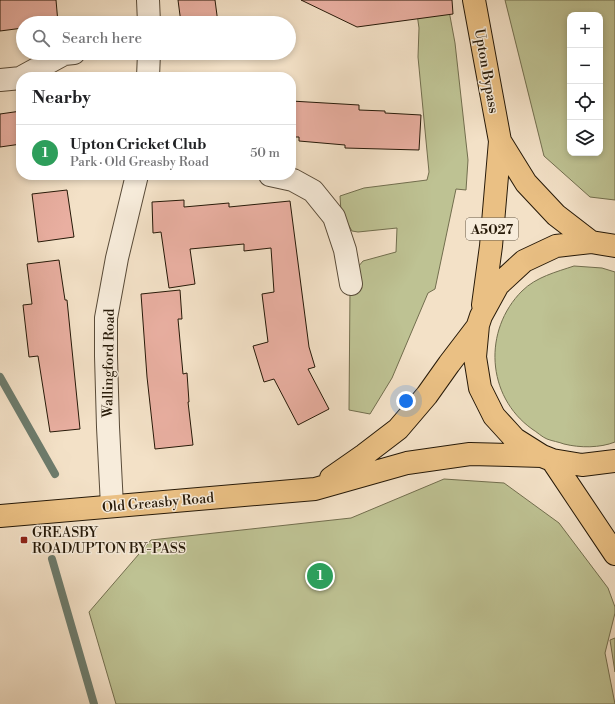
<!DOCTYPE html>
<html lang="en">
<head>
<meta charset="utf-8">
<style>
  :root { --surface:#fff; --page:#f6f6f6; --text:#202124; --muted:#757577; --line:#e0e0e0; --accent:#ea580c }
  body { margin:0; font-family:"Libre Bodoni",serif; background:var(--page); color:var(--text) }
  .controls { position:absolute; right:12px; top:12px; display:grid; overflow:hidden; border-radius:8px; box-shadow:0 2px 6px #0003 }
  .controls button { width:36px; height:36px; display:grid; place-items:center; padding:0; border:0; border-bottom:1px solid var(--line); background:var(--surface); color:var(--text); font:20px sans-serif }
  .you { position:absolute; left:406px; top:401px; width:14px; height:14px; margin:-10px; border:3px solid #fff; border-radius:50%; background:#1a73e8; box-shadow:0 0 0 6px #1a73e833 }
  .badge { display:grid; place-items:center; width:26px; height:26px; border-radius:50%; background:var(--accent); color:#fff; font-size:13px; font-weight:700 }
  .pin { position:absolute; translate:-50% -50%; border:2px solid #fff; box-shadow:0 1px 4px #0006 }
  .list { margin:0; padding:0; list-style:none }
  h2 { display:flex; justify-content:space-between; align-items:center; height:52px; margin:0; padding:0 16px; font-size:17px }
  h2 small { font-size:13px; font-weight:400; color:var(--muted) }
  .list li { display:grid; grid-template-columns:26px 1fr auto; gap:12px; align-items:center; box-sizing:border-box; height:56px; padding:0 16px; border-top:1px solid var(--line) }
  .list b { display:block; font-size:15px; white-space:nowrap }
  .list p { margin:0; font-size:13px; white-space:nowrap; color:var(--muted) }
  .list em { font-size:13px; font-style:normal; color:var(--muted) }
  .icon { flex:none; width:22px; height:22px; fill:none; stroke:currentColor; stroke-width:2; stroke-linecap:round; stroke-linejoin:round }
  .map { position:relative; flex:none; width:615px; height:704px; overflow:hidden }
  .search { position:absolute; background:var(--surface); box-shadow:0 2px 6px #0003; left:16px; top:16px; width:280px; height:44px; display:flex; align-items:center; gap:10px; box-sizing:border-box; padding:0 14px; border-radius:22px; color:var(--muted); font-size:15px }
  .panel { position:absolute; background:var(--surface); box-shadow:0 2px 6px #0003; left:16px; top:72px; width:280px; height:108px; border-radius:16px }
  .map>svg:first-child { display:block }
  .green { fill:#bec293; stroke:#726e4e; fill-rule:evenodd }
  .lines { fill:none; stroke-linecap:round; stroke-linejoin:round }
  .stream { stroke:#6d7c6d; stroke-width:8 }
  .building { fill:#e9afa1; stroke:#261908 }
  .minor-casing { stroke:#594b38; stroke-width:24 }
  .major-casing { stroke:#261908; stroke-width:24 }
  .minor { stroke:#f7ecdb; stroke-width:22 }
  .major { stroke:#eac084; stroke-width:22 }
  .poi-dot { fill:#8f2418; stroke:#f7ecdb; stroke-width:1.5 }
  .labels { text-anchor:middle; stroke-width:3; stroke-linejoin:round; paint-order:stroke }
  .shield { fill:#f7ecdb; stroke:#655847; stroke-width:1 }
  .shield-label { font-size:13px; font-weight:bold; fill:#261908 }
  .street-label { font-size:14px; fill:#261908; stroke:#f7ecdb }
  .poi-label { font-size:14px; fill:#261908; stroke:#f7ecdb; text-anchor:start }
</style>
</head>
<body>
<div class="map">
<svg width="615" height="704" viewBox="0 0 615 704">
  <rect width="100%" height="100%" fill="#f3e1c7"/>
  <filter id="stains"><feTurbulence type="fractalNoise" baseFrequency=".005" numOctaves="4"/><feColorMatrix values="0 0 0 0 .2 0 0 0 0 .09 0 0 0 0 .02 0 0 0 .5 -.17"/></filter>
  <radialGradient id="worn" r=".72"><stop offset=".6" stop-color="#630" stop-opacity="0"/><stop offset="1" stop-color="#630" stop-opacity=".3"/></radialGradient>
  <path class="green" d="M415 0H447L455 43 468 160 466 190 456 189 435 289 428 293 392 378 370 414 349 410 350 289 352 274 363 261 396 252 397 228 358 232 352 231 341 212 340 196 364 188 427 180 429 172 418 57 419 28Z
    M505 0H615V200L590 197 544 156ZM570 15H600V153H570Z
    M574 266 602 268 615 272V442C600 448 580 448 564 444 559 442 552 441 547 439 542 437 537 432 532 429 486 396 483 330 522 291 536 277 556 272 574 266Z
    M444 479 504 483 559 523 608 588 615 607V613L605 653 615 704H116L89 612 151 540 351 518Z
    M615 638V672L610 640Z"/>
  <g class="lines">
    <path class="stream" d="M0 377 55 474
      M52 559 94 704"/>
  </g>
  <path class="building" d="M0 0H56L58 23H23V28L0 31Z
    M178 0H215L218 23H181Z
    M301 0H452L453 14 357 27Z
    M291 101 359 105V110L385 111V113L421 115 419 150 345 148V145L299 141V137H291Z
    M21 111V144L0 147V114Z
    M67 190 74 237 38 242 32 194Z
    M184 200V207L229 203V207L290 201 309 347 315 367 308 369 329 409 298 425 274 379 264 382 253 346 268 342 262 294 274 292 271 248 244 251V244L190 249 195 284 169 288 161 232 153 233 152 202Z
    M59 260 65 300H67L80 429 50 432 38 356 29 357 23 305 32 304 27 264Z
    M180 290 182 319H178L183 374 187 373 189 402H188L193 445 155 449 147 377 141 294Z"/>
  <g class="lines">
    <g class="minor-casing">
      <path id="minor" d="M148 0 149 23
        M22 77 64 54 74 53
        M148 77 149 53
        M0 80 21 78
        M270 175 293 180 313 191 334 217 345 250 351 284
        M112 506 108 427 106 356V318L117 258 137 175"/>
    </g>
    <g class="major-casing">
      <path id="major" d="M474 0 500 141 491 246 483 305
        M500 141 526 183 556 215 591 242
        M615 246 591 242 556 246 524 261 498 285 481 316 478 325 475 357 480 388 494 416 515 439 542 456 552 460 582 465 615 461
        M552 460 615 554
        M331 478 364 455 398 429 427 395 449 364 478 326
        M0 516 315 489 407 463 470 454 542 456"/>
    </g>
    <use href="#minor" class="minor"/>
    <use href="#major" class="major"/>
  </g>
  <rect class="poi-dot" x="20" y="536" width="8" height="8" rx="2"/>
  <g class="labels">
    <rect class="shield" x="466" y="218" width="52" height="22" rx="3"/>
    <g class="shield-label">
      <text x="492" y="234">A5027</text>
    </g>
    <g class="street-label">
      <text transform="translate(487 71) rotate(80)" y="5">Upton Bypass</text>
      <text transform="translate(108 363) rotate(-89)" y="5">Wallingford Road</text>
      <text transform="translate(158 502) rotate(-5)" y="5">Old Greasby Road</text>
    </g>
    <g class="poi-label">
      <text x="32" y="537">GREASBY<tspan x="32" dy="16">ROAD/UPTON BY-PASS</tspan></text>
    </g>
  </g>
  <rect width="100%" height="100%" filter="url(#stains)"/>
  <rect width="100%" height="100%" fill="url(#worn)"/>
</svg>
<div class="controls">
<button>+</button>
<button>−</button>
<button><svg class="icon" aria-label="locate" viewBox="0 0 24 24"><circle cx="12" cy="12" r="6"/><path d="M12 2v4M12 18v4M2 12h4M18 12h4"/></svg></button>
<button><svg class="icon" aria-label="layers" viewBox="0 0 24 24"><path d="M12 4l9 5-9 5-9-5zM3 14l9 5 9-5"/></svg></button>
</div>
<div class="you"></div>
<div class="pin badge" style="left:320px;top:576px;background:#2e9e5b">1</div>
<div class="search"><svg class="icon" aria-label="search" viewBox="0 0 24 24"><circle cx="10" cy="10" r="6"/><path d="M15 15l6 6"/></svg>Search here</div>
<section class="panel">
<h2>Nearby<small></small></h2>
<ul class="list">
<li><span class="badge" style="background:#2e9e5b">1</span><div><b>Upton Cricket Club</b><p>Park · Old Greasby Road</p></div><em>50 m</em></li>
</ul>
</section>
</div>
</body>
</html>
